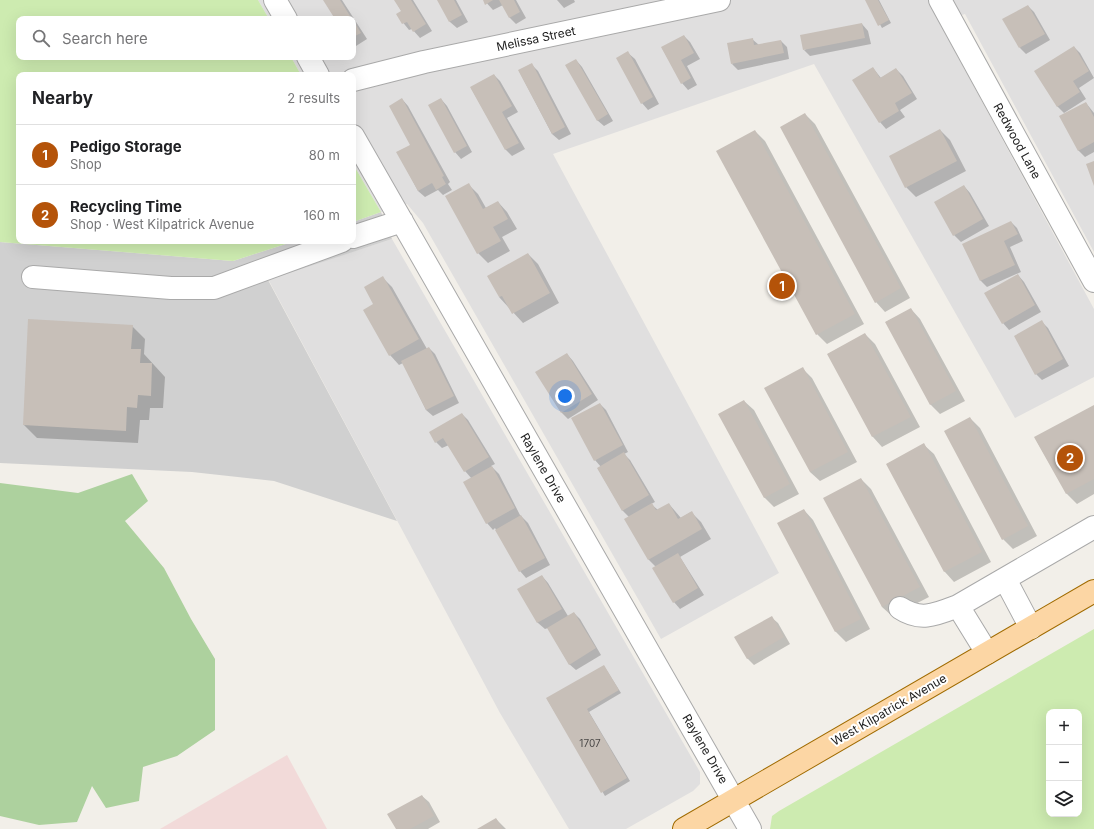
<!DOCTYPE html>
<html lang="en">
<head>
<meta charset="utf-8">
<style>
  :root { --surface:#fff; --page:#f6f6f6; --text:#202124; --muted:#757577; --line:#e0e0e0; --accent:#b45309 }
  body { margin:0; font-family:Inter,sans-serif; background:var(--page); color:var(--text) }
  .controls { position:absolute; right:12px; bottom:12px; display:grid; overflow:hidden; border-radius:8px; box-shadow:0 4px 16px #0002 }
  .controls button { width:36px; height:36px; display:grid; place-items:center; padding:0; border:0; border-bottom:1px solid var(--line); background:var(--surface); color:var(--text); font:20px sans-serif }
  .you { position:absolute; left:565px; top:396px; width:14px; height:14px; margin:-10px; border:3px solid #fff; border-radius:50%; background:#1a73e8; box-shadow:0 0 0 6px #1a73e833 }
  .badge { display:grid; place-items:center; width:26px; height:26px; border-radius:50%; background:var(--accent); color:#fff; font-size:13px; font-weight:700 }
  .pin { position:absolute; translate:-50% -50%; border:2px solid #fff; box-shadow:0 1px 4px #0006 }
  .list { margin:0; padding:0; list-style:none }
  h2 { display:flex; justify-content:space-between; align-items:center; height:52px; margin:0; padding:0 16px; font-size:17px }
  h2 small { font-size:13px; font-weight:400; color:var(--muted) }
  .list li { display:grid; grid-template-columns:26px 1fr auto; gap:12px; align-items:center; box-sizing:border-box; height:60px; padding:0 16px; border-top:1px solid var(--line) }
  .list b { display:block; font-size:15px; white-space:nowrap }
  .list p { margin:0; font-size:13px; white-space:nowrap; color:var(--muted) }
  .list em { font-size:13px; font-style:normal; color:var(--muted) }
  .icon { flex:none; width:22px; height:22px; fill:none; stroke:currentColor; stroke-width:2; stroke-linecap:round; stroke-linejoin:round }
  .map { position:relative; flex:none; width:1094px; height:829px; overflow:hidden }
  .search { position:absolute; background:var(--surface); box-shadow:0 4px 16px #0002; left:16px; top:16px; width:340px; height:44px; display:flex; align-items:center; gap:10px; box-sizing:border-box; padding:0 14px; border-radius:8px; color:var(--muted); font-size:15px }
  .panel { position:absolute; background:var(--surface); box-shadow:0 4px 16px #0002; left:16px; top:72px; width:340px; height:172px; border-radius:8px }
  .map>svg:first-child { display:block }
  .residential { fill:#e0dfdf }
  .commercial { fill:#f2dad9 }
  .religious { fill:#d0d0d0 }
  .grass { fill:#cdebb0; fill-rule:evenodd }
  .forest { fill:#add19e }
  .shadow { fill:#0003 }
  .building { fill:#c7bfb8 }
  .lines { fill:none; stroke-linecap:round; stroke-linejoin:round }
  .minor-casing { stroke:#a9a9a9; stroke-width:24 }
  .major-casing { stroke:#a06b00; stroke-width:24 }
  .minor { stroke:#fff; stroke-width:22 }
  .major { stroke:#fcd6a4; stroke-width:22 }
  .labels { text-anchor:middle; stroke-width:4; stroke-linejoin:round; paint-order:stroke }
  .number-label { font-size:10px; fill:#4b4948 }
  .street-label { font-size:12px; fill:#222; stroke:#fff }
</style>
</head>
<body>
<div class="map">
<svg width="1094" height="829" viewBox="0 0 1094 829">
  <rect width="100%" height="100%" fill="#f2efe9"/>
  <path class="residential" d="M258 0H1094V252L965 14 939 22 1094 309V377L1015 418 814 64 553 154 779 573 661 639 423 223 407 204 381 212 353 164V75H301L291 57H353V19H269Z
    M392 239 700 772V784L693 791 626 829H569L500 713 268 279Z"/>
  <path class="commercial" d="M287 755 327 829H160Z"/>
  <path class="religious" d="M381 212 392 239 268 280 397 521 274 481 192 472 0 463V242L233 261 295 241H353V222Z"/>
  <path class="grass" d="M0 0H258L269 19H19V57H291L301 75H19V241H295L233 261 0 242Z
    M353 164 381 212 353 222Z
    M1094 629V829H770L772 816 779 811ZM1049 712H1079V814H1049Z"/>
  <path class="forest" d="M132 474 148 501 125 521 164 568 191 619 215 659V730L177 756 143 767 139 801 106 808 92 786 77 822 39 825 0 816V483L78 493Z"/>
  <path class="shadow" d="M325 0H342L367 39 356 46 353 43V19H336Z
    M395 0H413L432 31 420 38 412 29 409 30 397 15 402 12Z
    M439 0H456L468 22 457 28 450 22Z
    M484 0H516L526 18 516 24 510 18 503 5 493 10Z
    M557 0H574L575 2 564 8Z
    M866 0H879L891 23 882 28Z
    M1028 6 1034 12 1050 40 1026 54 1020 48Z
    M862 24 868 31 871 44 810 56 804 50Z
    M684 36 690 42 700 59 687 66 697 85 688 90 682 83 662 48Z
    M752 39 759 45 781 41 787 47 789 59 738 70 732 64Z
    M1074 47 1080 53 1094 78 1079 88 1086 99 1064 113 1057 106Z
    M628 53 635 59 659 104 648 110 642 103Z
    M576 60 582 67 613 121 604 126 597 120Z
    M531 64 538 71 571 134 559 140 552 134 519 71Z
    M873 68 881 78 896 69 903 76 917 99 900 110 905 117 886 129 880 122Z
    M494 75 500 81 518 112 507 118 525 149 512 156 506 150 471 88Z
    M402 99 408 106 450 182 448 184 452 190 443 195 438 190 425 197 418 191 398 153 411 145Z
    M441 99 447 106 472 152 461 159 455 152Z
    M1086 103 1094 113V152L1085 157 1078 150Z
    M805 114 815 124 910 298 885 312 876 302Z
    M940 130 950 140 966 171 916 197 906 187Z
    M755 131 765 141 864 324 827 344 817 334Z
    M468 184 478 194 486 208 498 202 507 212 517 229 502 237 510 251 488 263 478 253Z
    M964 186 970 193 989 226 961 242 954 235Z
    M1011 222 1017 228 1023 241 1010 247 1021 272 987 287 981 281 964 244Z
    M528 254 538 264 559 303 523 323 499 297Z
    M1018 275 1024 282 1041 312 1009 330 1003 323Z
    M382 277 392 287 427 349 429 348 435 354 459 403 433 416 426 410 403 363 399 365 390 355Z
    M911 309 920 319 965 401 940 414 931 405 886 322Z
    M1042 322 1048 328 1069 366 1042 380 1036 374Z
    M132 326 145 339 144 354 165 377 163 408H150L149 420H140L138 443 37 438 24 425Z
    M865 334 875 344 920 427 882 447 873 437 828 354Z
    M567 354 573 361 598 400 568 419 561 412Z
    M803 369 812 378 857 462 820 481 810 472Z
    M744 401 754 410 799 494 774 507 764 497Z
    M600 404 606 410 628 452 624 454 630 460 655 502 651 504 658 510 669 504 681 518 691 512 701 522 711 539 680 557 704 595 680 609 674 602 656 567 649 560 626 519 629 517 623 511 598 469 601 467 595 460Z
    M1094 406V494L1077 504 1067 494 1035 438Z
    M462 414 468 420 495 464 491 466 499 474 520 515 528 523 550 565 526 578 520 571 495 528 493 530 487 523 472 479 465 471 449 445 442 448 436 442Z
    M970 418 980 428 1037 536 1013 549 1003 539Z
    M924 445 934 454 991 562 954 582 945 572 887 464Z
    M861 479 871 489 929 597 892 616 882 607Z
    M804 510 813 520 870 629 846 642 836 632 779 523Z
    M542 576 548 583 568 616 574 613 580 619 601 655 576 670 569 664 548 628 545 629 538 623 519 590Z
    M771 617 778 623 790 644 754 665 747 658Z
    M604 666 621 693 589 712 630 781 605 796 547 699Z
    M422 796 429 802 440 822 428 829H397Z
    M496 819 506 829H479Z"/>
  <path class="building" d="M323 0H340L352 19H335Z
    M394 0H411L426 24 413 32 407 22 402 24 396 14 401 11Z
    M437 0H454L462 15 449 22Z
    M483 0H493L485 5Z
    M499 0H514L520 12 509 18Z
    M865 0H878L889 20 878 26Z
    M1028 5 1045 34 1019 48 1002 19Z
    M353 20 361 33 353 37Z
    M862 23 865 38 803 50 800 35Z
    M684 35 694 53 681 60 691 78 681 84 661 47Z
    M753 38 754 45 781 40 784 53 731 64 727 43Z
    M1074 46 1089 71 1073 81 1080 92 1057 107 1034 71Z
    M628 51 653 97 641 104 616 58Z
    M576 59 608 114 597 121 565 65Z
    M532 63 565 127 552 134 518 70Z
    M873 67 880 78 896 68 912 93 895 103 899 111 879 123 852 80Z
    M494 74 512 106 502 112 519 143 505 150 470 87Z
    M402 98 444 176 442 177 446 184 436 190 432 183 418 191 396 152 410 145 389 106Z
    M441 98 467 146 454 153 428 105Z
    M1086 102 1094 117V142L1078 151 1059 116Z
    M805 113 901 288 875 303 780 127Z
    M940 129 957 161 905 188 889 156Z
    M755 130 855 314 816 335 716 151Z
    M1094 161V186L1086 164Z
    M469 183 483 209 498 201 508 219 493 227 501 241 477 254 445 196Z
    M964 185 983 219 953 236 934 202Z
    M1011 221 1018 234 1004 241 1015 265 980 281 962 244Z
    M528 253 550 293 512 314 502 296 499 297 487 276Z
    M1018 274 1035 305 1002 324 984 293Z
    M383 276 419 339 389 356 363 310 373 304 364 287Z
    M911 308 956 391 930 405 885 322Z
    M28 319 133 325 131 349H141L140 363H152L151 396 138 395 137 408 127 407 126 431 23 425Z
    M1042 320 1063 359 1035 375 1014 336Z
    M865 333 911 417 872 437 827 354Z
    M429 347 454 396 426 410 401 361Z
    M567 353 592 394 561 413 535 372Z
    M803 367 848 452 810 472 764 388Z
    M744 400 790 484 764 498 718 414Z
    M600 403 623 445 594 461 571 418Z
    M1094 405V479L1066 494 1034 437Z
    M462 413 489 457 464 472 443 438 435 443 429 432Z
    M970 417 1028 526 1002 540 944 431Z
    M924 443 982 552 944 572 886 464Z
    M624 452 649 495 622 511 597 468Z
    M492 466 515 508 486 524 463 482Z
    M861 478 920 587 882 607 823 498Z
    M652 503 656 510 669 503 678 519 692 511 702 529 648 560 624 519Z
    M804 509 861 619 835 632 777 523Z
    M521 515 545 558 519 572 495 530Z
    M678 553 698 588 673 603 652 568Z
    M542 575 562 609 537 623 517 589Z
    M574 612 596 648 569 665 547 628Z
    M772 616 784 637 747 659 734 637Z
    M604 665 619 690 587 709 627 778 601 793 546 698Z
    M422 795 434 816 410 829H396L387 814Z
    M496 818 503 829H477Z"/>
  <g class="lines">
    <g class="minor-casing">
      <path id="minor" d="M275 0 286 19
        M940 0 1094 281
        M308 57 318 75
        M353 80 424 62 719 0
        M353 136 750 829
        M353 237 402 221
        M33 277 171 288H214L342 241
        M1005 579 1031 628
        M900 608C921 622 937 614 958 606
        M987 653 958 606 1094 527"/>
    </g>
    <g class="major-casing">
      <path id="major" d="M684 829 1094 591"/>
    </g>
    <use href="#minor" class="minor"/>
    <use href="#major" class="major"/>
  </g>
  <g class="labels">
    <g class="number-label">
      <text x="590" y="747">1707</text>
    </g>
    <g class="street-label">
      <text transform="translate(536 39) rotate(-12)" y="4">Melissa Street</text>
      <text transform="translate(1017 141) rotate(61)" y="4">Redwood Lane</text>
      <text transform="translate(543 468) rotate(60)" y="4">Raylene Drive</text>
      <text transform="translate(889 710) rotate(-30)" y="4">West Kilpatrick Avenue</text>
      <text transform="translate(705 749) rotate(60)" y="4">Raylene Drive</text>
    </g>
  </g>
</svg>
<div class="controls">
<button>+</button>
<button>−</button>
<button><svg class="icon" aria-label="layers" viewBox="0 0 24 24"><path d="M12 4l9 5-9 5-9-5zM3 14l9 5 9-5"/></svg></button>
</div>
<div class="you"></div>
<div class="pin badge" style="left:782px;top:286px">1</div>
<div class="pin badge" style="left:1070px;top:458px">2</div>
<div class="search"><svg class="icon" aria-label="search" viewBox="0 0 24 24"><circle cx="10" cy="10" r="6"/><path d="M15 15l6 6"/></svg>Search here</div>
<section class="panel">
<h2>Nearby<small>2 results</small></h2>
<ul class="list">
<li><span class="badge">1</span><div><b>Pedigo Storage</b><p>Shop</p></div><em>80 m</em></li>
<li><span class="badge">2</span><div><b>Recycling Time</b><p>Shop · West Kilpatrick Avenue</p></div><em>160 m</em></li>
</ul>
</section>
</div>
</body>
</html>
